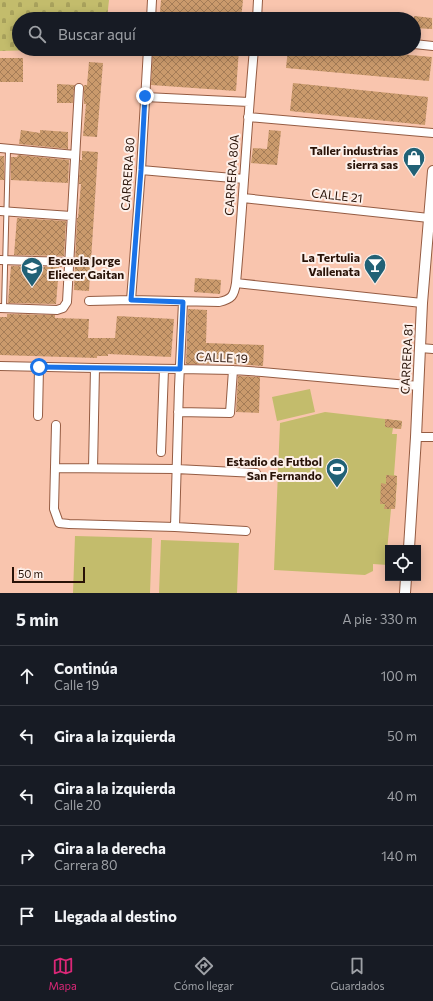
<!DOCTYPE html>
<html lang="es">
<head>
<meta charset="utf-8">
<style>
  :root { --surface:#171b24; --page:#242831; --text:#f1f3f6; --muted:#9ea1a6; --line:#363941; --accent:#db2777 }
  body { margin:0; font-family:Commissioner,sans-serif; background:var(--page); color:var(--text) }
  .controls { position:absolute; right:12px; bottom:12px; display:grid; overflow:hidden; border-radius:0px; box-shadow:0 2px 10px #0003 }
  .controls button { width:36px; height:36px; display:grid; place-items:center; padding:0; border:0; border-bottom:1px solid var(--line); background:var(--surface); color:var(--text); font:20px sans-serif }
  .scale { position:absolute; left:12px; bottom:10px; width:73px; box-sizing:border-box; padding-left:4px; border:2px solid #281207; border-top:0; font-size:11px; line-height:14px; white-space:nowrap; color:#281207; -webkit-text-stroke:3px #fdf0ea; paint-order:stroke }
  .stop { position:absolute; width:12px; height:12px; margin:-9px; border:3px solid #1a73e8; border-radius:50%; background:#fff }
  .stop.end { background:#1a73e8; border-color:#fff; box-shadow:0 1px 4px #0008 }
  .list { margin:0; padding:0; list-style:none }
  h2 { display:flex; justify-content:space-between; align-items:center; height:52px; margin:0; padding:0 16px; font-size:17px }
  h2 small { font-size:13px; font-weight:400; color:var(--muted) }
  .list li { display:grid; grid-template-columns:26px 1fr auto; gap:12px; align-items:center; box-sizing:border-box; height:60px; padding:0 16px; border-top:1px solid var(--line) }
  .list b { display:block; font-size:15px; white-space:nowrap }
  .list p { margin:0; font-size:13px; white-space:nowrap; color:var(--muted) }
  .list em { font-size:13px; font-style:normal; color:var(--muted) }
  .icon { flex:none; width:22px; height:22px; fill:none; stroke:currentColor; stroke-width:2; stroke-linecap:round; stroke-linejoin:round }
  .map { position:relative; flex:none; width:433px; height:593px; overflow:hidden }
  .search { position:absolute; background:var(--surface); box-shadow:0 2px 10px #0003; left:12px; right:12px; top:12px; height:44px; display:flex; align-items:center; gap:10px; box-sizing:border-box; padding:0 14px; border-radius:22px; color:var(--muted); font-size:15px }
  .sheet { height:352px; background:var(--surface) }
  nav { display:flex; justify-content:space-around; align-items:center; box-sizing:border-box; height:56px; border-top:1px solid var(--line); background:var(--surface); font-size:11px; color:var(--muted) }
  nav a { display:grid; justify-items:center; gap:2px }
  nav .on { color:var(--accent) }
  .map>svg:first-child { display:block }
  .grass { fill:#c3bc6c }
  .cemetery { fill:url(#cemetery-stones) }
  .building { fill:url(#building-cross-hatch) }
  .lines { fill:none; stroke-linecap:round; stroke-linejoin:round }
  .service-casing { stroke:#955c43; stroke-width:6 }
  .minor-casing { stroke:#955c43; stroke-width:10 }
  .tertiary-casing { stroke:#955c43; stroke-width:12 }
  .service { stroke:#fff; stroke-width:4 }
  .minor { stroke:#fff; stroke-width:8 }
  .tertiary { stroke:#fff; stroke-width:10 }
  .route { stroke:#1a73e8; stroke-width:5 }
  .labels { text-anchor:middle; stroke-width:4; stroke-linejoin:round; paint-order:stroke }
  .poi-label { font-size:12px; font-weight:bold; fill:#281207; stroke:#fdf0ea; text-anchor:end }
  .street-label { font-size:12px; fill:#281207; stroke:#fdf0ea }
</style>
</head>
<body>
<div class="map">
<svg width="433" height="593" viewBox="0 0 433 593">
  <defs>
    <pattern id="cemetery-stones" width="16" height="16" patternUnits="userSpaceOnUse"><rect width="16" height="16" fill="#c3bc6c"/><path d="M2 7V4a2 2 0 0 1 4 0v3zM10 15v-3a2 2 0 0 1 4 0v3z" fill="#a8a15c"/></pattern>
    <pattern id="building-cross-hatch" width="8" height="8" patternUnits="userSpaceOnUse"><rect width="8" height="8" fill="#ca9a6c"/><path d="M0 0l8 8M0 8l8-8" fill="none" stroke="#a47c57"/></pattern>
  </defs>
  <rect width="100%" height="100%" fill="#f9c5ae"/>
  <path class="grass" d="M310 389 315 412 277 421 272 397Z
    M325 412 402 421 401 429 393 428 392 434H397L394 475 397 476V479L395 509H391L387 551 386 556H388V565L373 564V571L365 575 274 570 280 423Z
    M75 536 152 538 150 593H73Z
    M161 540 239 543 237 593H159Z"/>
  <path class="cemetery" d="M0 0H109L107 19H19V49H106L105 52 39 50 0 51Z"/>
  <path class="building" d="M161 0H243L241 19 160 12Z
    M414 16 432 18V29L414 28Z
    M153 49H239L236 91 151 85Z
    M288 49H345L432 57 429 81 286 68Z
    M0 58H23V82H0Z
    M89 62 103 63 97 137 83 136 86 104H84V85H87Z
    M293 83 428 97 425 125 290 111Z
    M57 84 75 85 74 88 73 103H57Z
    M21 130 40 133V130L68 132V149L19 144Z
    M269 130 281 131 277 165 251 163 253 148 267 149Z
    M82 151 98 152 89 291 74 290 77 218H78L81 184H79L80 160H82Z
    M18 155 69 160 68 183 11 180V157H17Z
    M0 156H4V180H0Z
    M17 218 66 221 64 256 14 255Z
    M11 266 59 267 56 304 8 303Z
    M195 278 221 280 220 294 194 292Z
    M188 309 207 310 206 343 264 345 263 366 233 364H186Z
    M7 314 55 315V318L89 319 88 338H115L117 316 174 319 171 357 108 354V356H97V358L0 355V317H7Z
    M238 376 260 377 259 413 236 412Z
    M385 419 402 421 401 429 385 427Z
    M386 475 397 476 395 509H384L385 504H380L381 483 386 484Z"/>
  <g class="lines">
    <g class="service-casing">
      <path id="service" d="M4 308 8 149"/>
    </g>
    <g class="minor-casing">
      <path id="minor" d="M151 19 152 0
        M257 19 258 0
        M414 44 433 46
        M145 97 249 102
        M248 117 433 133
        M0 148 75 155
        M141 170 244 179
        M243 198 429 218
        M0 211 71 216
        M0 260 69 262
        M236 283 422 303
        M131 300 141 170 148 49
        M89 301 131 300 219 302C232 299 234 296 236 283 243 205 247 127 254 49
        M0 308 57 310 63 308 67 302 79 88
        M420 348 433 349
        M0 366 95 368 180 369 233 370 262 372 419 386
        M178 412 230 413 233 370
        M38 416 39 367
        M56 425 54 509 59 523 69 524 175 527 246 531
        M416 437H433
        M161 452 164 369
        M56 468 176 469 256 473
        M93 468 95 368
        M175 527 179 387 183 302"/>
    </g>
    <g class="tertiary-casing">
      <path id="tertiary" d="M409 548 416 437 422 303 433 171
        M405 593 406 578"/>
    </g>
    <use href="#service" class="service"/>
    <use href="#minor" class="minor"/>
    <use href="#tertiary" class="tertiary"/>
  </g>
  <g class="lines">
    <path class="route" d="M39 367 180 369 183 302 131 300 141 170 145 96"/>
  </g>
  <defs>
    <g id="shop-pin" transform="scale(1.15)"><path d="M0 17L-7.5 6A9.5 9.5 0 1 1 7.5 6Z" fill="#216176" stroke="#fdf0ea"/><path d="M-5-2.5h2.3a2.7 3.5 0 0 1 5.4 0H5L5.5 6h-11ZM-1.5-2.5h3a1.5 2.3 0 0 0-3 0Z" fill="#fff"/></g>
    <g id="bar-pin" transform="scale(1.15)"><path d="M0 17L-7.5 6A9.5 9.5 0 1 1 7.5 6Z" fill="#216176" stroke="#fdf0ea"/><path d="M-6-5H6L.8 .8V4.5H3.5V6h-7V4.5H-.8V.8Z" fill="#fff"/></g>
    <g id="school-pin" transform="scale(1.15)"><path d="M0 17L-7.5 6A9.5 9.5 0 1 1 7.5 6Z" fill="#216176" stroke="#fdf0ea"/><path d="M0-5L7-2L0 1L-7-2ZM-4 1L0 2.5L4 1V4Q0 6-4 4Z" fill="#fff"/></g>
    <g id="stadium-pin" transform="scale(1.15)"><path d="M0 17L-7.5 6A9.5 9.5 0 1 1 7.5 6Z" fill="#216176" stroke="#fdf0ea"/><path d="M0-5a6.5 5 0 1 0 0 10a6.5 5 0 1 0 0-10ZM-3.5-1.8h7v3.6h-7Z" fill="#fff"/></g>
  </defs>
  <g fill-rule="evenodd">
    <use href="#shop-pin" x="414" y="158"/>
    <use href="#bar-pin" x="375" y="265"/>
    <use href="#school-pin" x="32" y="268"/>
    <use href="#stadium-pin" x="337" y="469"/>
  </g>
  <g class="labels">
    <g class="poi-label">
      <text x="398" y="155">Taller industrias<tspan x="398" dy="14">sierra sas</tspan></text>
      <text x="360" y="262">La Tertulia<tspan x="360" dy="14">Vallenata</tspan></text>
      <text x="48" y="265" text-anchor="start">Escuela Jorge<tspan x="48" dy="14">Eliecer Gaitan</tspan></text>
      <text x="322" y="466">Estadio de Futbol<tspan x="322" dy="14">San Fernando</tspan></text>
    </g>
    <g class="street-label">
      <text transform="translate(128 174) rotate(-86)" y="4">CARRERA 80</text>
      <text transform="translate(232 175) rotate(-86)" y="4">CARRERA 80A</text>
      <text transform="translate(337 196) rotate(6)" y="4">CALLE 21</text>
      <text transform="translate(222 358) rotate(2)" y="4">CALLE 19</text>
      <text transform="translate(407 359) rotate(-87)" y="4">CARRERA 81</text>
    </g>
  </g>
</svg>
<div class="controls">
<button><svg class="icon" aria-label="locate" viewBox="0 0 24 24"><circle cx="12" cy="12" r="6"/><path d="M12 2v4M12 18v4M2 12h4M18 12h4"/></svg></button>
</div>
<div class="scale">50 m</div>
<div class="stop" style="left:39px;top:367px"></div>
<div class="stop end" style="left:145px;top:96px"></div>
<div class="search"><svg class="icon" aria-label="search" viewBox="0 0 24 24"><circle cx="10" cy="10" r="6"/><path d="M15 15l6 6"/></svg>Buscar aquí</div>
</div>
<section class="sheet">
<h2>5 min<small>A pie · 330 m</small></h2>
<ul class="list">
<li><svg class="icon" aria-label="ahead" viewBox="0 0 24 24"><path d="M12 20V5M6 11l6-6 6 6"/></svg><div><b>Continúa</b><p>Calle 19</p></div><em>100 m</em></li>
<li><svg class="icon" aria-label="left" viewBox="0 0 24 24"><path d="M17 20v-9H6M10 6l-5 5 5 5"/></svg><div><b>Gira a la izquierda</b></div><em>50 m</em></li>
<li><svg class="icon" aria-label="left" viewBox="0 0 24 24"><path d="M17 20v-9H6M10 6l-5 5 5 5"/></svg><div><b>Gira a la izquierda</b><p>Calle 20</p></div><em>40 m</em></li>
<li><svg class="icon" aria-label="right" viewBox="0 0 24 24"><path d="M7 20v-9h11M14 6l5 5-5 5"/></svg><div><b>Gira a la derecha</b><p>Carrera 80</p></div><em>140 m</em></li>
<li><svg class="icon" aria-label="arrive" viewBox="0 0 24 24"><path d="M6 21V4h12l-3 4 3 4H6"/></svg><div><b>Llegada al destino</b></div></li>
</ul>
</section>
<nav>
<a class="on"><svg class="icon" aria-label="map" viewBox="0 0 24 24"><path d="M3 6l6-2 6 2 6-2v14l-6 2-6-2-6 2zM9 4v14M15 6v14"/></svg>Mapa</a>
<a><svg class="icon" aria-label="directions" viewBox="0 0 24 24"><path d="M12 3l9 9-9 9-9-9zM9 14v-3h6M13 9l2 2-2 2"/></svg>Cómo llegar</a>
<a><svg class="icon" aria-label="saved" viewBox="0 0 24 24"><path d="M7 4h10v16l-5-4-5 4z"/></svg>Guardados</a>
</nav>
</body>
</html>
